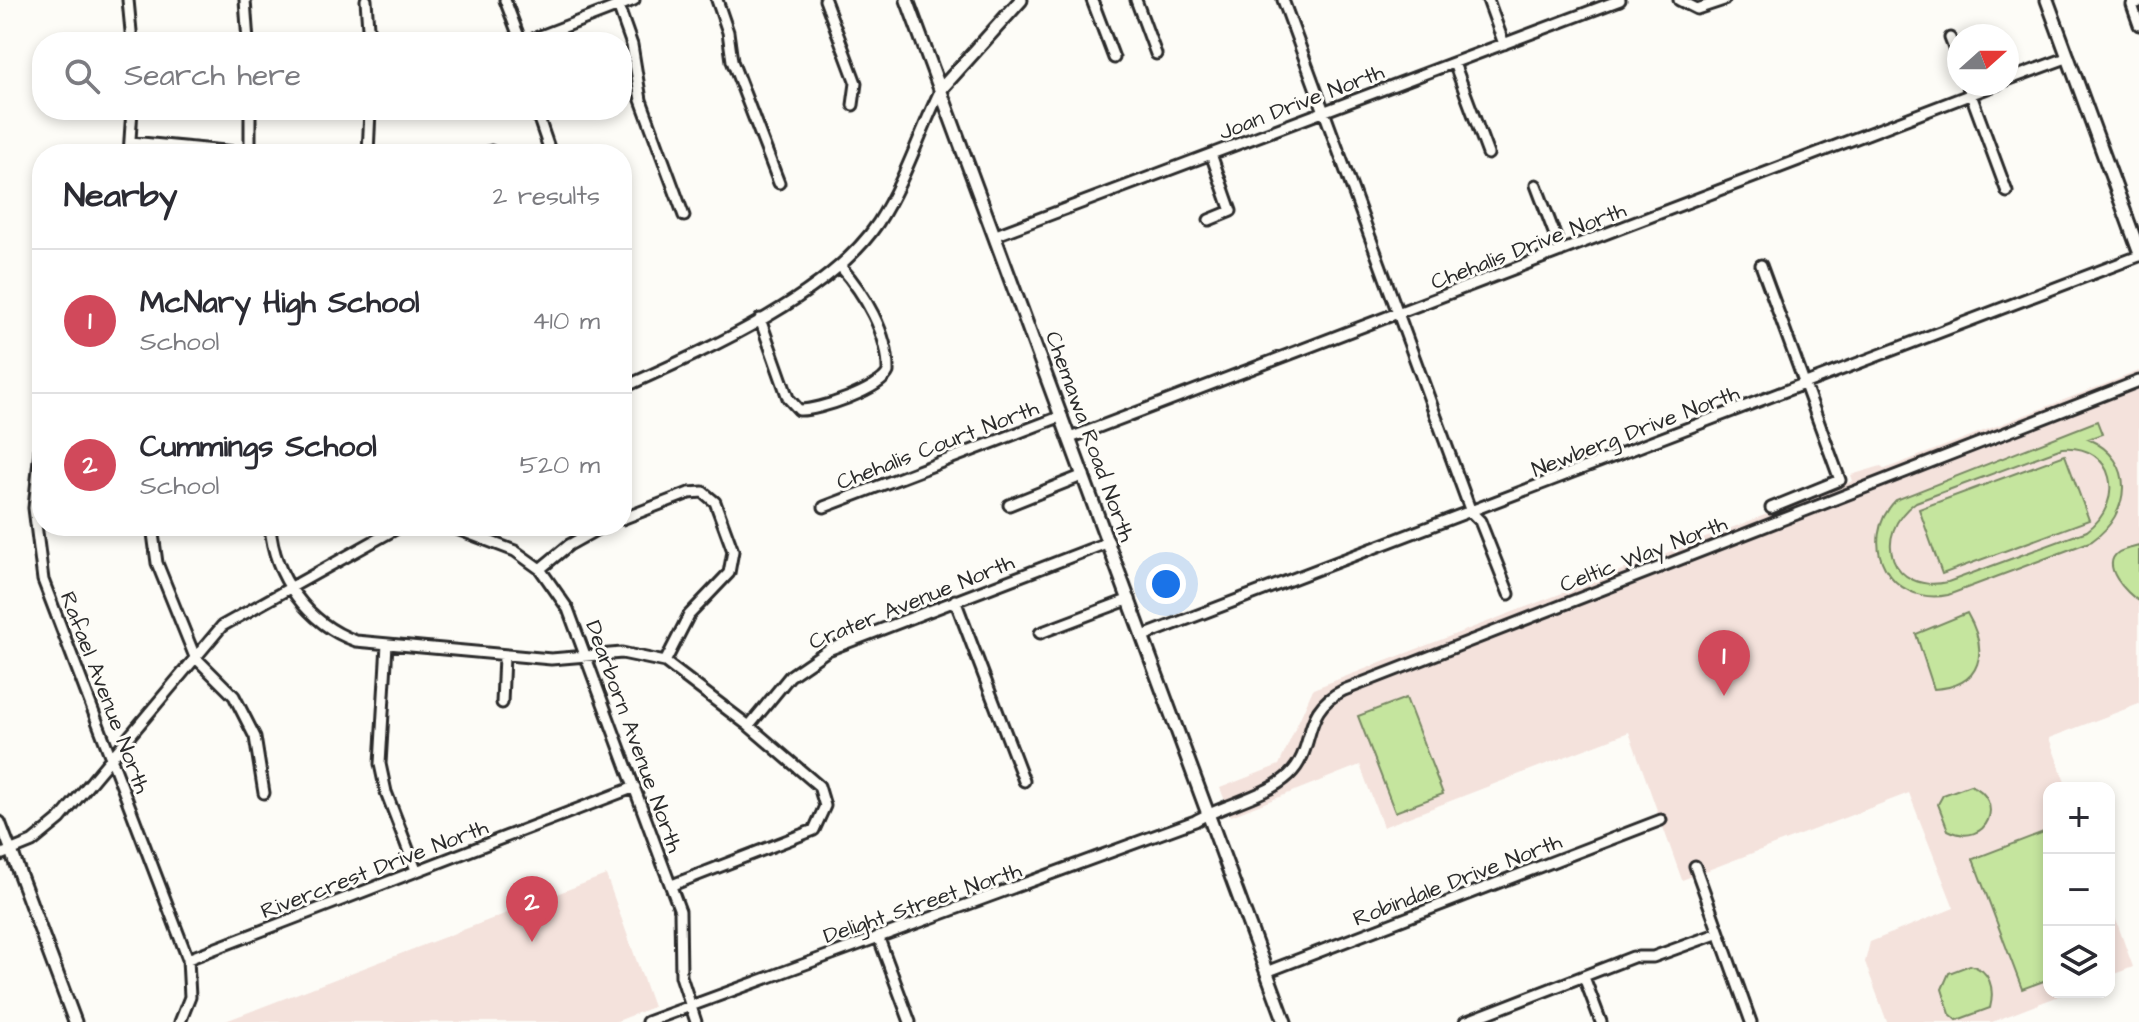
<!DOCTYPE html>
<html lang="en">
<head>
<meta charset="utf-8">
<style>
  :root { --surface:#fff; --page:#f2f2f3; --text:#2b2b33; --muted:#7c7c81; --line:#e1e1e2; --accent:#d1495b }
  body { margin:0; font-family:"Architects Daughter",sans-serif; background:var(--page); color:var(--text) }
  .controls { position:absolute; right:24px; bottom:24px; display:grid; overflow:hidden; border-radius:16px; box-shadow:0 4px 12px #0003 }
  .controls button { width:72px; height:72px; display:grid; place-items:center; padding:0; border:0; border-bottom:2px solid var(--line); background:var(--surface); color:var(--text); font:40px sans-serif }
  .compass { position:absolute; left:1947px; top:24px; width:72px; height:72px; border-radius:50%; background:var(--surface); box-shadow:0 4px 12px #0003; rotate:69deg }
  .you { position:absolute; left:1166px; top:584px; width:28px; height:28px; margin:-20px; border:6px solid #fff; border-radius:50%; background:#1a73e8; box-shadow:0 0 0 12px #1a73e833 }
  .badge { display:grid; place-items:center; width:52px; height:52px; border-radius:50%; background:var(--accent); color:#fff; font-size:26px; font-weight:700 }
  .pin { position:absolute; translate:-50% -66px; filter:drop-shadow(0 2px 4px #0008) }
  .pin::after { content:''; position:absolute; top:42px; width:28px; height:24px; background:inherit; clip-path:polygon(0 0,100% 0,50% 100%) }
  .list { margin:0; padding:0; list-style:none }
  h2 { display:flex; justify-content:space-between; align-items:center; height:104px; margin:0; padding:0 32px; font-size:34px }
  h2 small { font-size:26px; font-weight:400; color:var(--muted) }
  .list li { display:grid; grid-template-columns:52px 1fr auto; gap:24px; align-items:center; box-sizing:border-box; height:144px; padding:0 32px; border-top:2px solid var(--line) }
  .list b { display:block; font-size:30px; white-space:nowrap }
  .list p { margin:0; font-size:26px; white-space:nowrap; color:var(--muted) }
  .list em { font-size:26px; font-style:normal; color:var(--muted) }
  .icon { flex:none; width:44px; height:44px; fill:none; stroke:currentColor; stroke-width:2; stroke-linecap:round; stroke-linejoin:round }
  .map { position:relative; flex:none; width:2139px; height:1022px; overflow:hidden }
  .search { position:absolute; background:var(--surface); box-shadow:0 4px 12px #0003; left:32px; top:32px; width:600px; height:88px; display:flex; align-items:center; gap:20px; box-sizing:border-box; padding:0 28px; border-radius:32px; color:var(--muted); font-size:30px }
  .panel { position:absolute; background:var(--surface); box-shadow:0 4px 12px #0003; left:32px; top:144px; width:600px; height:392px; border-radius:32px }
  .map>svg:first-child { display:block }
  .built { fill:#f4e2dc }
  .green { fill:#c5e59e; stroke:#788864; stroke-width:2; fill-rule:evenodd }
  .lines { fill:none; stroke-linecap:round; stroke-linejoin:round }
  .minor-casing { stroke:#2b2b2b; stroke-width:15 }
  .tertiary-casing { stroke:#2b2b2b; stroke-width:17 }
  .minor { stroke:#fdfcf7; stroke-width:9 }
  .tertiary { stroke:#fdfcf7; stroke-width:11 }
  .labels { text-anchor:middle; stroke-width:6; stroke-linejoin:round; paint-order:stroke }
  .street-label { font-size:22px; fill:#2b2b2b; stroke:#fdfcf7 }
</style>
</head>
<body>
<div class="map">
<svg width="2139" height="1022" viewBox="0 0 2139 1022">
  <rect width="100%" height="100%" fill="#fdfcf7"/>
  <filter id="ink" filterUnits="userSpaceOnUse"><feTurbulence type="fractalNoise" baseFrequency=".0125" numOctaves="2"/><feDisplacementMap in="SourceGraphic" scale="16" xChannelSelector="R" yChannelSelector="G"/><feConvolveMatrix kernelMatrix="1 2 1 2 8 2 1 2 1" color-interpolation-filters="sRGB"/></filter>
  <g filter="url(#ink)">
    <path class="built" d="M2139 371V704L2049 738 2067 788H2049V992H2069L1992 1022H1887L1865 962 1870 942 1954 908 1909 793 1682 880 1629 732 1383 827 1360 765 1231 816 1220 788 1279 765 1313 689 1853 481 1851 475 1881 466 1885 469Z
      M606 875 653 1007 615 1022H223Z
      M2109 901 2133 967 2109 976Z"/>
    <path class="green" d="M2097 421 2102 434 2088 439C2137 460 2131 514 2092 541L1948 595C1890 607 1855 542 1896 500ZM2062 448C2115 444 2126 502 2087 531L1948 582C1891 595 1870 535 1916 502Z
      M2065 455 2089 520 1942 574 1919 509Z
      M2139 546V601C2127 594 2099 565 2119 552 2124 549 2133 548 2139 546Z
      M1967 613C1989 651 1983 686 1934 689L1916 634Z
      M1406 698 1443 794 1395 812 1358 716Z
      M1970 785C2007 799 1988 850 1948 830L1938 804 1943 795Z
      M2049 830V979L2022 989 1973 859Z
      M1970 965C1990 970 1995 988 1990 1008L1957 1020 1950 1014 1942 989 1949 973Z"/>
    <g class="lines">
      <g class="minor-casing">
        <path id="minor" d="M128 0 132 42
          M245 0 248 42
          M366 0 369 42
          M505 0 521 42
          M616 0 632 45 641 100 684 216
          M717 0 728 32 732 61 779 183
          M825 0 856 83 853 105
          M1092 0 1114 58
          M1136 0 1156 54
          M1283 0 1471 512 1480 521 1509 594
          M1488 0 1504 44
          M1679 0 1697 9 1724 0
          M2139 2 2132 5 2139 25
          M1950 38 1959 61
          M525 42 634 0
          M1454 63 1488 154
          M2007 80 2069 57
          M1967 84 2007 192
          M536 110 551 154
          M131 142 257 154
          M129 154 132 110
          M250 154V110
          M368 154 370 110
          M482 154 491 151
          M1536 185 1561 251
          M1209 220 1231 211 1211 154
          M996 235 1620 0
          M1761 265 1840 480 1771 508
          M760 319 788 398 799 410C818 411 881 389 888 372 889 334 864 293 840 266
          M622 388C702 352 829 297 878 223 905 181 919 134 941 89
          M42 430 34 508 43 580 188 959 190 997 180 1022
          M1070 438 1998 84
          M1009 505 1084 475
          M824 507 1062 416
          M622 519 689 493 703 492 715 502 733 551 729 573 689 615 665 662
          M152 526 157 563 195 657 234 696 255 737 264 793
          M270 526C274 577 308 624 356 641L551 659 622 653 665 662 749 726 819 786 825 806 814 830 672 885
          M449 526 515 551 540 569 568 609 680 911 681 976 696 1022
          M540 569 569 545 603 526
          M955 600 1024 781
          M1040 633 1130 599
          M1143 636 2139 256
          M387 644 380 764 386 792 416 870
          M502 703 504 656
          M749 726 790 676 828 650 1109 542
          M0 822 11 851
          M0 855 32 842 60 819 222 626 401 526
          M1695 866 1751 1022
          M878 936 910 1022
          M1638 957H1653L1719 933
          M188 959 635 787
          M1266 972 1661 820
          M1584 977 1601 1022
          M647 1022 1195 821C1223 805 1267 796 1289 775 1318 747 1299 711 1344 690L2139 381
          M1465 1022 1633 957"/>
      </g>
      <g class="tertiary-casing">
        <path id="tertiary" d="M907 0 1285 1022
          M2047 0 2139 251
          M941 89 1021 0
          M11 851 75 1022"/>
      </g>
      <use href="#minor" class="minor"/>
      <use href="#tertiary" class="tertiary"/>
    </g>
  </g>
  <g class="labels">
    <g class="street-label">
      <text transform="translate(1301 101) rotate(-21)" y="8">Joan Drive North</text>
      <text transform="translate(1528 245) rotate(-21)" y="8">Chehalis Drive North</text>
      <text transform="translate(1635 430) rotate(-21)" y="8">Newberg Drive North</text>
      <text transform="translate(1091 436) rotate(70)" y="8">Chemawa Road North</text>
      <text transform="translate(937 444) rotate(-21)" y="8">Chehalis Court North</text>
      <text transform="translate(1643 553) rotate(-21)" y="8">Celtic Way North</text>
      <text transform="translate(911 601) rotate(-22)" y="8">Crater Avenue North</text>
      <text transform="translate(106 692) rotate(69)" y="8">Rafael Avenue North</text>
      <text transform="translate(635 736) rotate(70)" y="8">Dearborn Avenue North</text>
      <text transform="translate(374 868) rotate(-21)" y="8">Rivercrest Drive North</text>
      <text transform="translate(1457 879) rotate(-21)" y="8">Robindale Drive North</text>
      <text transform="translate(922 902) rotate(-19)" y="8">Delight Street North</text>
    </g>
  </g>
</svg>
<div class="controls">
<button>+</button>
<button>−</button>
<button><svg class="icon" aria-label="layers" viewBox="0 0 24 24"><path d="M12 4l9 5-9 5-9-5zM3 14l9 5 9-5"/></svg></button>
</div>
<svg class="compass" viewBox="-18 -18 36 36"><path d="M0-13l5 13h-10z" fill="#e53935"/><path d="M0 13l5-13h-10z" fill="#7c7c81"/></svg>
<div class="you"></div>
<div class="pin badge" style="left:1724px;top:696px">1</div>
<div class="pin badge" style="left:532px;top:942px">2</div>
<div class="search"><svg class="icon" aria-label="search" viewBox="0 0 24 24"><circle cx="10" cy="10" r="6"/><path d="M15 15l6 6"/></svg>Search here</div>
<section class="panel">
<h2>Nearby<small>2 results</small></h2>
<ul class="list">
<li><span class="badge">1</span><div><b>McNary High School</b><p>School</p></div><em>410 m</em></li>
<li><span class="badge">2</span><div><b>Cummings School</b><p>School</p></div><em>520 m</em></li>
</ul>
</section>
</div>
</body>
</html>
